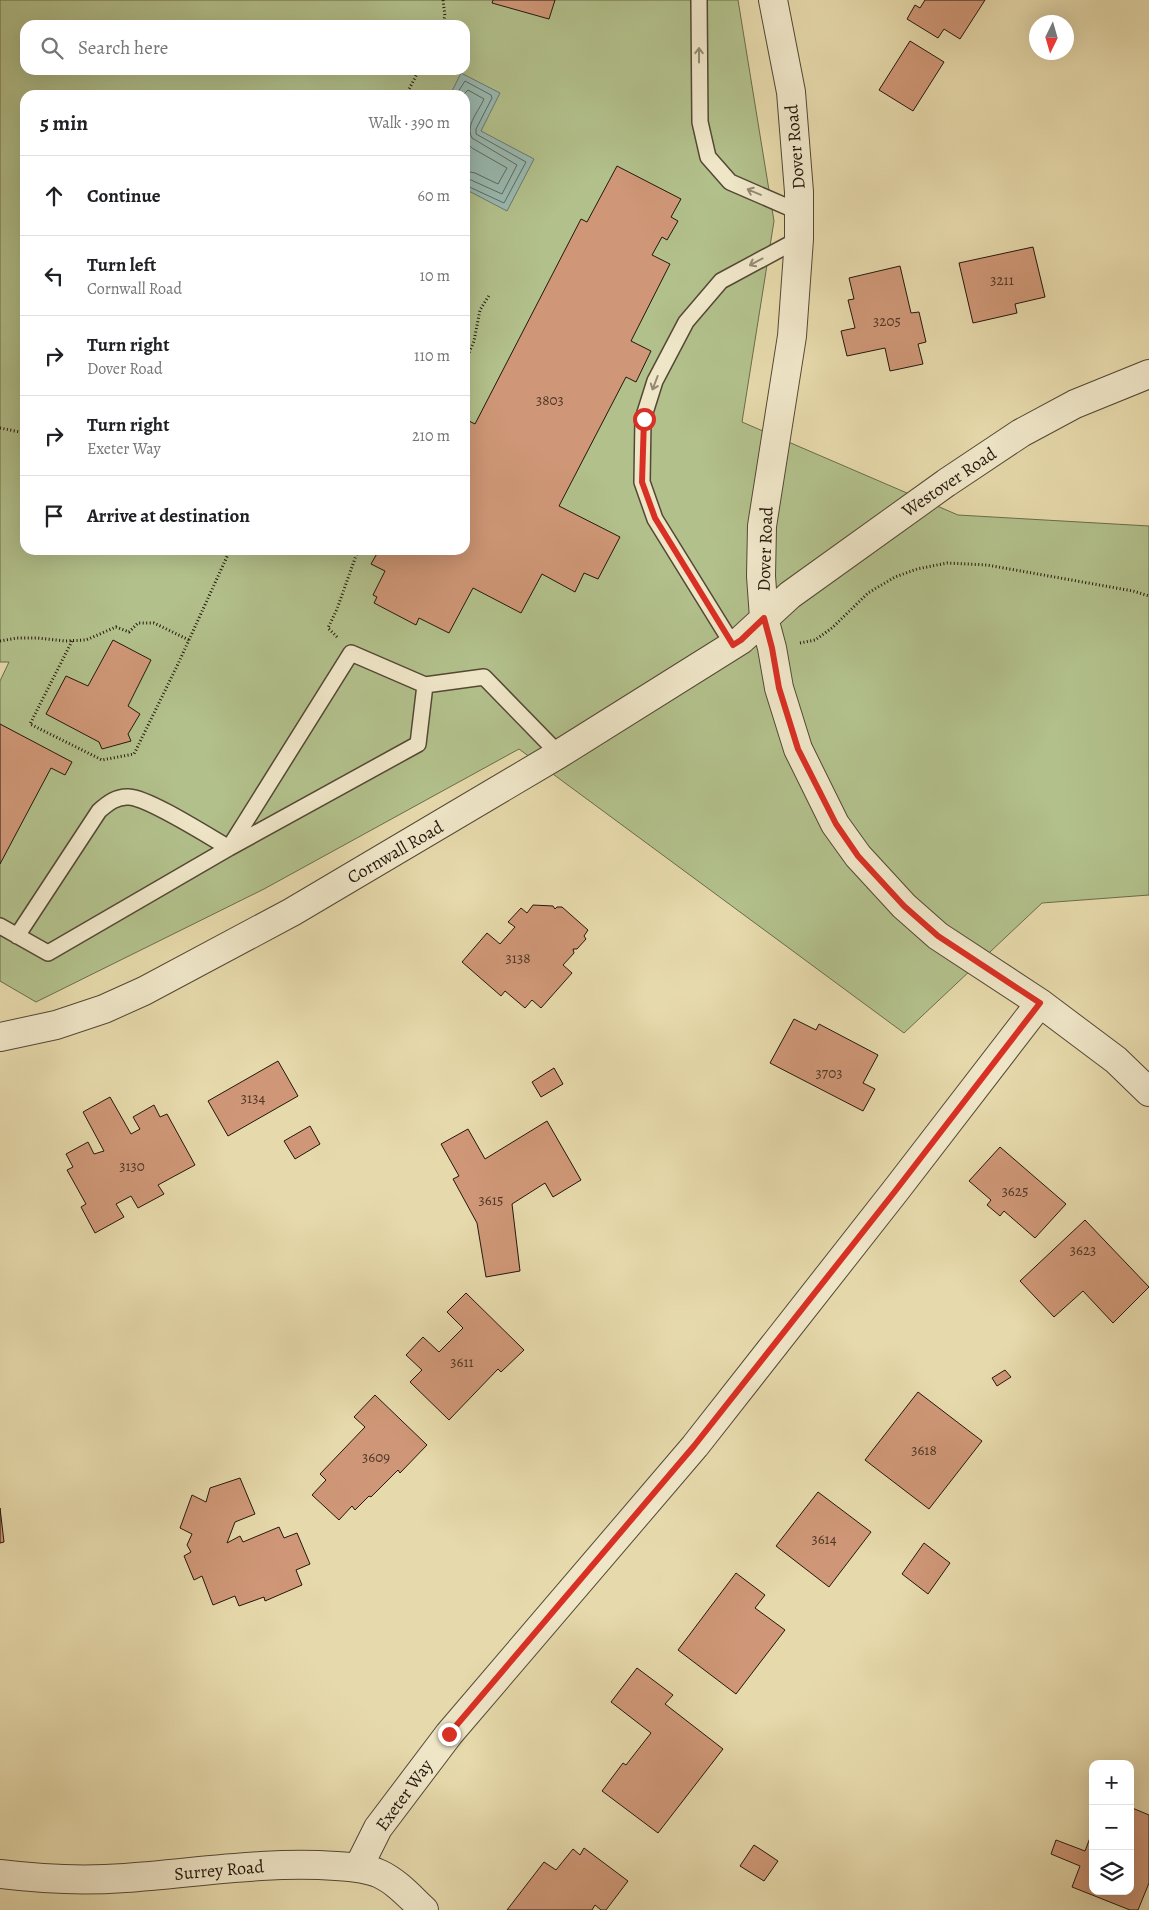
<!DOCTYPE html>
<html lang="en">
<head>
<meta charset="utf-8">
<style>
  :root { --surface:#fff; --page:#f2f2f2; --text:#202124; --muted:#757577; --line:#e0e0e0 }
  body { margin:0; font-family:Alegreya,serif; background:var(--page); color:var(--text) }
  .controls { position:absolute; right:15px; bottom:15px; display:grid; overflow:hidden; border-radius:10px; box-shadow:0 5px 20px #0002 }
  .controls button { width:45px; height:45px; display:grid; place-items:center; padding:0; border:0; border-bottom:1px solid var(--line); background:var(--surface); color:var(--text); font:25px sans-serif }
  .compass { position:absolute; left:1029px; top:15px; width:45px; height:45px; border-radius:50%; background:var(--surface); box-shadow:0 5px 20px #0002; rotate:185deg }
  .stop { position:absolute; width:15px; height:15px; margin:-11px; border:4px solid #d93025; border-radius:50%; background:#fff }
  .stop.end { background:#d93025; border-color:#fff; box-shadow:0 1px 5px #0008 }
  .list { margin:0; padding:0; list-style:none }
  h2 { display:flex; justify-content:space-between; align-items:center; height:65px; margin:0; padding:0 20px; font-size:21px }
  h2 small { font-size:16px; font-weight:400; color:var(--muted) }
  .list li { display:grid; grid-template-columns:32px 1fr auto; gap:15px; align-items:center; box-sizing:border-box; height:80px; padding:0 20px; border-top:1px solid var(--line) }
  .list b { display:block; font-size:19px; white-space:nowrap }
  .list p { margin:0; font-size:16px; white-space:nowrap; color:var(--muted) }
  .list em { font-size:16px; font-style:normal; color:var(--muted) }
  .icon { flex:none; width:28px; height:28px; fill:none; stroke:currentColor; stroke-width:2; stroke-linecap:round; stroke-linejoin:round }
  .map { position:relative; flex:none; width:1149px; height:1910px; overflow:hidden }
  .search { position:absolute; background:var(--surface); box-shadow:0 5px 20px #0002; left:20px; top:20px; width:450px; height:55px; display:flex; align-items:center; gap:12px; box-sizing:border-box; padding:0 18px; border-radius:15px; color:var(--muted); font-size:19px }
  .panel { position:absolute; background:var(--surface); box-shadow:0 5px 20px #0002; left:20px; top:90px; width:450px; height:465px; border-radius:15px }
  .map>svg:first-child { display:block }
  .green { fill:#b2c08b; stroke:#6a6c4c; fill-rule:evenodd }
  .water { fill:#98b9b1; stroke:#69786f }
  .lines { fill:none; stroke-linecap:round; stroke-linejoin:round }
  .shore { stroke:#5e685e; stroke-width:1 }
  .building { fill:#cf9777; stroke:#23170c }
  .service-casing { stroke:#544834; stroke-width:18 }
  .minor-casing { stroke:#544834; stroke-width:30 }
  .path { stroke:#23170c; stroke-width:3; stroke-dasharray:1 2.5; stroke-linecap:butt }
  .service { stroke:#efe6c8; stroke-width:15 }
  .minor { stroke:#efe6c8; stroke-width:28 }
  .oneway { stroke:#938973 }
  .route { stroke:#d93025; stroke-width:6 }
  .labels { text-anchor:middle; stroke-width:4.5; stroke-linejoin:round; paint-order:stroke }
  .number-label { font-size:15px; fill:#4e3727 }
  .street-label { font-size:18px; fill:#23170c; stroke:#efe6c8 }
</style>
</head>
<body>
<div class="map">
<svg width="1149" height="1910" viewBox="0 0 1149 1910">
  <rect width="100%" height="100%" fill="#e6d9ab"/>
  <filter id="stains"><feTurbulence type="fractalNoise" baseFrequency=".004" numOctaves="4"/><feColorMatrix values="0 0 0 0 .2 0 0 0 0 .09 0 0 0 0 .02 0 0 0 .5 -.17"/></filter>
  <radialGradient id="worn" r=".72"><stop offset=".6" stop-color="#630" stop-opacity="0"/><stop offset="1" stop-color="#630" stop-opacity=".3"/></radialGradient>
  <path class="green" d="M0 0H738L774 221 742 422 958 515 1149 526V895L1042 903 904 1033 519 749 264 889 36 1002 0 981V681L9 662H0ZM25 25H465V70H25ZM25 95H465V550H25Z"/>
  <path class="water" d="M461 73 500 93 481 131 534 159 507 211 465 189V95H450Z"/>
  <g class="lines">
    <path class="shore" d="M456 95 465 81 491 95 492 98 476 129V134L526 162 504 203 465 185
      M463 95 468 90 484 99C479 111 465 125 472 138L517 165 502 194 471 180 465 179
      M465 141 472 148 507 168 498 184 475 173 465 171"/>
  </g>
  <path class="building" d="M493 0H555L549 19 492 3Z
    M925 0H985L960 39 944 29 938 38 907 19 915 5 920 8Z
    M910 41 944 62 913 111 879 90Z
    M617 166 681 199 671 217 678 221 667 240 662 237 652 255 670 264 631 341 651 351 636 382 626 377 559 506 620 537 598 579 584 573 575 592 542 574 521 613 473 588 449 633 419 618 416 625 374 603 377 597 373 595 385 571 371 564 379 550H465V419L475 424 581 219 587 222Z
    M1033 247 1045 297 1015 304 1017 313 973 323 959 263Z
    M900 266 911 313 919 312 926 342 918 344 923 364 890 371 885 348 847 356 841 331 855 328 848 300 854 299 849 278Z
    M113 640 151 660 128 706 140 714 128 734 131 741 102 749 99 742 46 714 66 676 88 686Z
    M0 724 72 762 65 775 51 768 0 864Z
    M533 905 553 906 555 909 557 907H562L588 930 584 936 586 939 577 949H573L574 953 563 965 572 973 541 1008 532 1000 525 1008 505 991 501 996 462 962 487 933 500 944 515 927 508 922 521 908 527 913Z
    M794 1019 816 1030 819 1024 878 1055 863 1083 875 1089 863 1111 770 1063Z
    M278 1061 298 1096 228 1136 208 1101Z
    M554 1068 563 1084 541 1097 532 1082Z
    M110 1097 131 1134 140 1129 133 1117 154 1105 160 1117 167 1114 195 1165 158 1185 164 1194 138 1208 131 1196 116 1204 124 1217 95 1233 81 1207 86 1204 67 1170 73 1167 66 1154 88 1142 94 1154 104 1151 83 1112Z
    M547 1121 581 1180 553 1197 545 1183 512 1204 520 1271 486 1277 477 1223 453 1179 459 1176 441 1144 468 1129 485 1159Z
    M310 1126 320 1144 295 1159 284 1141Z
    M1000 1147 1066 1204 1035 1238 1004 1211 1000 1216 987 1205 991 1200 969 1181Z
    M1085 1220 1149 1287 1113 1323 1083 1291 1054 1317 1020 1281Z
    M466 1293 524 1350 501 1372 498 1369 449 1420 410 1382 422 1370 406 1355 423 1337 439 1352 463 1328 447 1312Z
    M1005 1370 1011 1377 997 1386 992 1378Z
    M918 1392 982 1441 929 1509 865 1460Z
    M375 1395 427 1445 400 1473 398 1470 371 1497 369 1496 355 1510 352 1506 339 1520 312 1495 326 1480 320 1474 365 1427 354 1417Z
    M240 1478 255 1514 235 1522 227 1543 240 1536 243 1542 279 1527 284 1538 297 1533 310 1564 296 1570 302 1585 265 1601 264 1597 239 1606 235 1596 213 1605 202 1576 194 1580 184 1556 191 1552 187 1545 192 1534 180 1528 192 1495 206 1502 210 1488Z
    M818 1492 871 1532 829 1587 776 1546Z
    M0 1508 4 1542 0 1543Z
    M924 1543 950 1563 928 1594 902 1574Z
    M736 1573 765 1595 755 1608 785 1630 736 1694 678 1650Z
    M637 1668 673 1695 665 1704 723 1749 658 1833 602 1791 623 1763 626 1765 651 1733 611 1702Z
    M1130 1807 1149 1815V1883L1138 1910H1130L1072 1887 1080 1866 1051 1854 1056 1840 1085 1851 1093 1830V1891H1130Z
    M754 1845 778 1861 764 1881 740 1866Z
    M584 1848 628 1881 606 1910H601L595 1905 592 1910H507L544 1862 556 1870 573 1849 580 1855Z"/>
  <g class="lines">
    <g class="service-casing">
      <path id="service" d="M699 0 700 122 708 157 730 182 799 212
        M733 645 655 519 642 482 643 419 655 381 686 322 721 281 799 239
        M0 926 48 953 229 848 418 744 425 685
        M17 936 99 811C108 803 117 796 129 797 149 798 208 836 229 848L351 653 425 685 484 677 559 754"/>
    </g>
    <g class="minor-casing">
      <path id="minor" d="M773 0 791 92 799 192V239L792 336 762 526 761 576 764 618 772 648 779 688 798 749 835 824 858 856 904 906 938 936 1040 1003 1116 1060 1149 1092
        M0 1037 56 1025 104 1009 144 991 292 912 559 754 741 640 790 595 946 483 1021 433 1075 404 1149 374
        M358 1868 378 1828 449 1734 695 1446 896 1190 1040 1003
        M0 1874C40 1879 84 1881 125 1878 195 1873 266 1861 336 1866 351 1867 367 1868 380 1874 397 1882 410 1897 424 1910"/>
    </g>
    <path class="path" d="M442 25 445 16 443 0
      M406 95 419 70
      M465 362 474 341 480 310 490 294
      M0 428 25 433
      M337 637 328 628 337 609 358 550
      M0 641 17 638H38L65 641 86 640 116 627 129 632 138 623H154L189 640
      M72 641 30 724 102 760 134 754 178 664 230 550
      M800 643 815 640 832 628 868 593 895 577 917 569 947 563 987 565 1133 591 1149 596"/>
    <use href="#service" class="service"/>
    <use href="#minor" class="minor"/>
  </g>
  <defs><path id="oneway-shaft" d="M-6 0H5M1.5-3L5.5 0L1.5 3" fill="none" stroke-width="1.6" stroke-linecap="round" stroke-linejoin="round" transform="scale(1.25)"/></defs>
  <g class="oneway">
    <use href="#oneway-shaft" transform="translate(699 55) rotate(-90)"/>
    <use href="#oneway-shaft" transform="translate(754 192) rotate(-157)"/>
    <use href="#oneway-shaft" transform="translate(756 262) rotate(152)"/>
    <use href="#oneway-shaft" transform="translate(655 383) rotate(111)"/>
  </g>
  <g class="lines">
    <path class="route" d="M449 1734 694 1446 896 1190 1040 1003 938 936 904 906 858 856 836 824 798 749 779 688 772 648 764 618 741 640 733 645 655 518 642 482 644 419"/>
  </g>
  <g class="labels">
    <g class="number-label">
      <text x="1002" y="285">3211</text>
      <text x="887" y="326">3205</text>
      <text x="550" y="405">3803</text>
      <text x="518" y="963">3138</text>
      <text x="829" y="1078">3703</text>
      <text x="253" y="1103">3134</text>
      <text x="132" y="1171">3130</text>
      <text x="1015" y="1196">3625</text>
      <text x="491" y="1205">3615</text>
      <text x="1083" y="1255">3623</text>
      <text x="462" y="1367">3611</text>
      <text x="924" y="1455">3618</text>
      <text x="376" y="1462">3609</text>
      <text x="824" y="1544">3614</text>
    </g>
    <g class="street-label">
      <text transform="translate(795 147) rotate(-95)" y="6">Dover Road</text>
      <text transform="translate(949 482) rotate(-34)" y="6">Westover Road</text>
      <text transform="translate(765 549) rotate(-88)" y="6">Dover Road</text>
      <text transform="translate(395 852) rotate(-30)" y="6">Cornwall Road</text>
      <text transform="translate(404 1795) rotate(-54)" y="6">Exeter Way</text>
      <text transform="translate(219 1870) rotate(-5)" y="6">Surrey Road</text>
    </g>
  </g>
  <rect width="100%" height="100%" filter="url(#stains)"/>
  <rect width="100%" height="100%" fill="url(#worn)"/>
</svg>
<div class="controls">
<button>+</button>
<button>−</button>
<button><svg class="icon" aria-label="layers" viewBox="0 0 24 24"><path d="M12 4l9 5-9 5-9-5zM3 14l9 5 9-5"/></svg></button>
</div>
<svg class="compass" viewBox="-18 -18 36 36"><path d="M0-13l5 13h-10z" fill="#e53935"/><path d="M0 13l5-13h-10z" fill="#757577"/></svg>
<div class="stop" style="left:644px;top:419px"></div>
<div class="stop end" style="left:449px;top:1734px"></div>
<div class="search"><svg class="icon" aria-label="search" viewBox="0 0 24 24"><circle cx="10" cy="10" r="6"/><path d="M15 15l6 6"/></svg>Search here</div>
<section class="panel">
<h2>5 min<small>Walk · 390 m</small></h2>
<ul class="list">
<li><svg class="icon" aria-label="ahead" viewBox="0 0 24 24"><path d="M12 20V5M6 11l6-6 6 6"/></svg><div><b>Continue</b></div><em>60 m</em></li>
<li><svg class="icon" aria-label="left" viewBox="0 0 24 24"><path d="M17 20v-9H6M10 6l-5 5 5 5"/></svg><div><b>Turn left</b><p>Cornwall Road</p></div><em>10 m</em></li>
<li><svg class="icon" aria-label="right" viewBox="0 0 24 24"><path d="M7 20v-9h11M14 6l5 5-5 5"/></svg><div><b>Turn right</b><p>Dover Road</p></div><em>110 m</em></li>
<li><svg class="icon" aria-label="right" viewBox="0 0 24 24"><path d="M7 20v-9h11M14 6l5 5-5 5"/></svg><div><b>Turn right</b><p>Exeter Way</p></div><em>210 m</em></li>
<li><svg class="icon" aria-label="arrive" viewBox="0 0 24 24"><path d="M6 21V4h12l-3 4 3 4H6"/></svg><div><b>Arrive at destination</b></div></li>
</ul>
</section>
</div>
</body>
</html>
